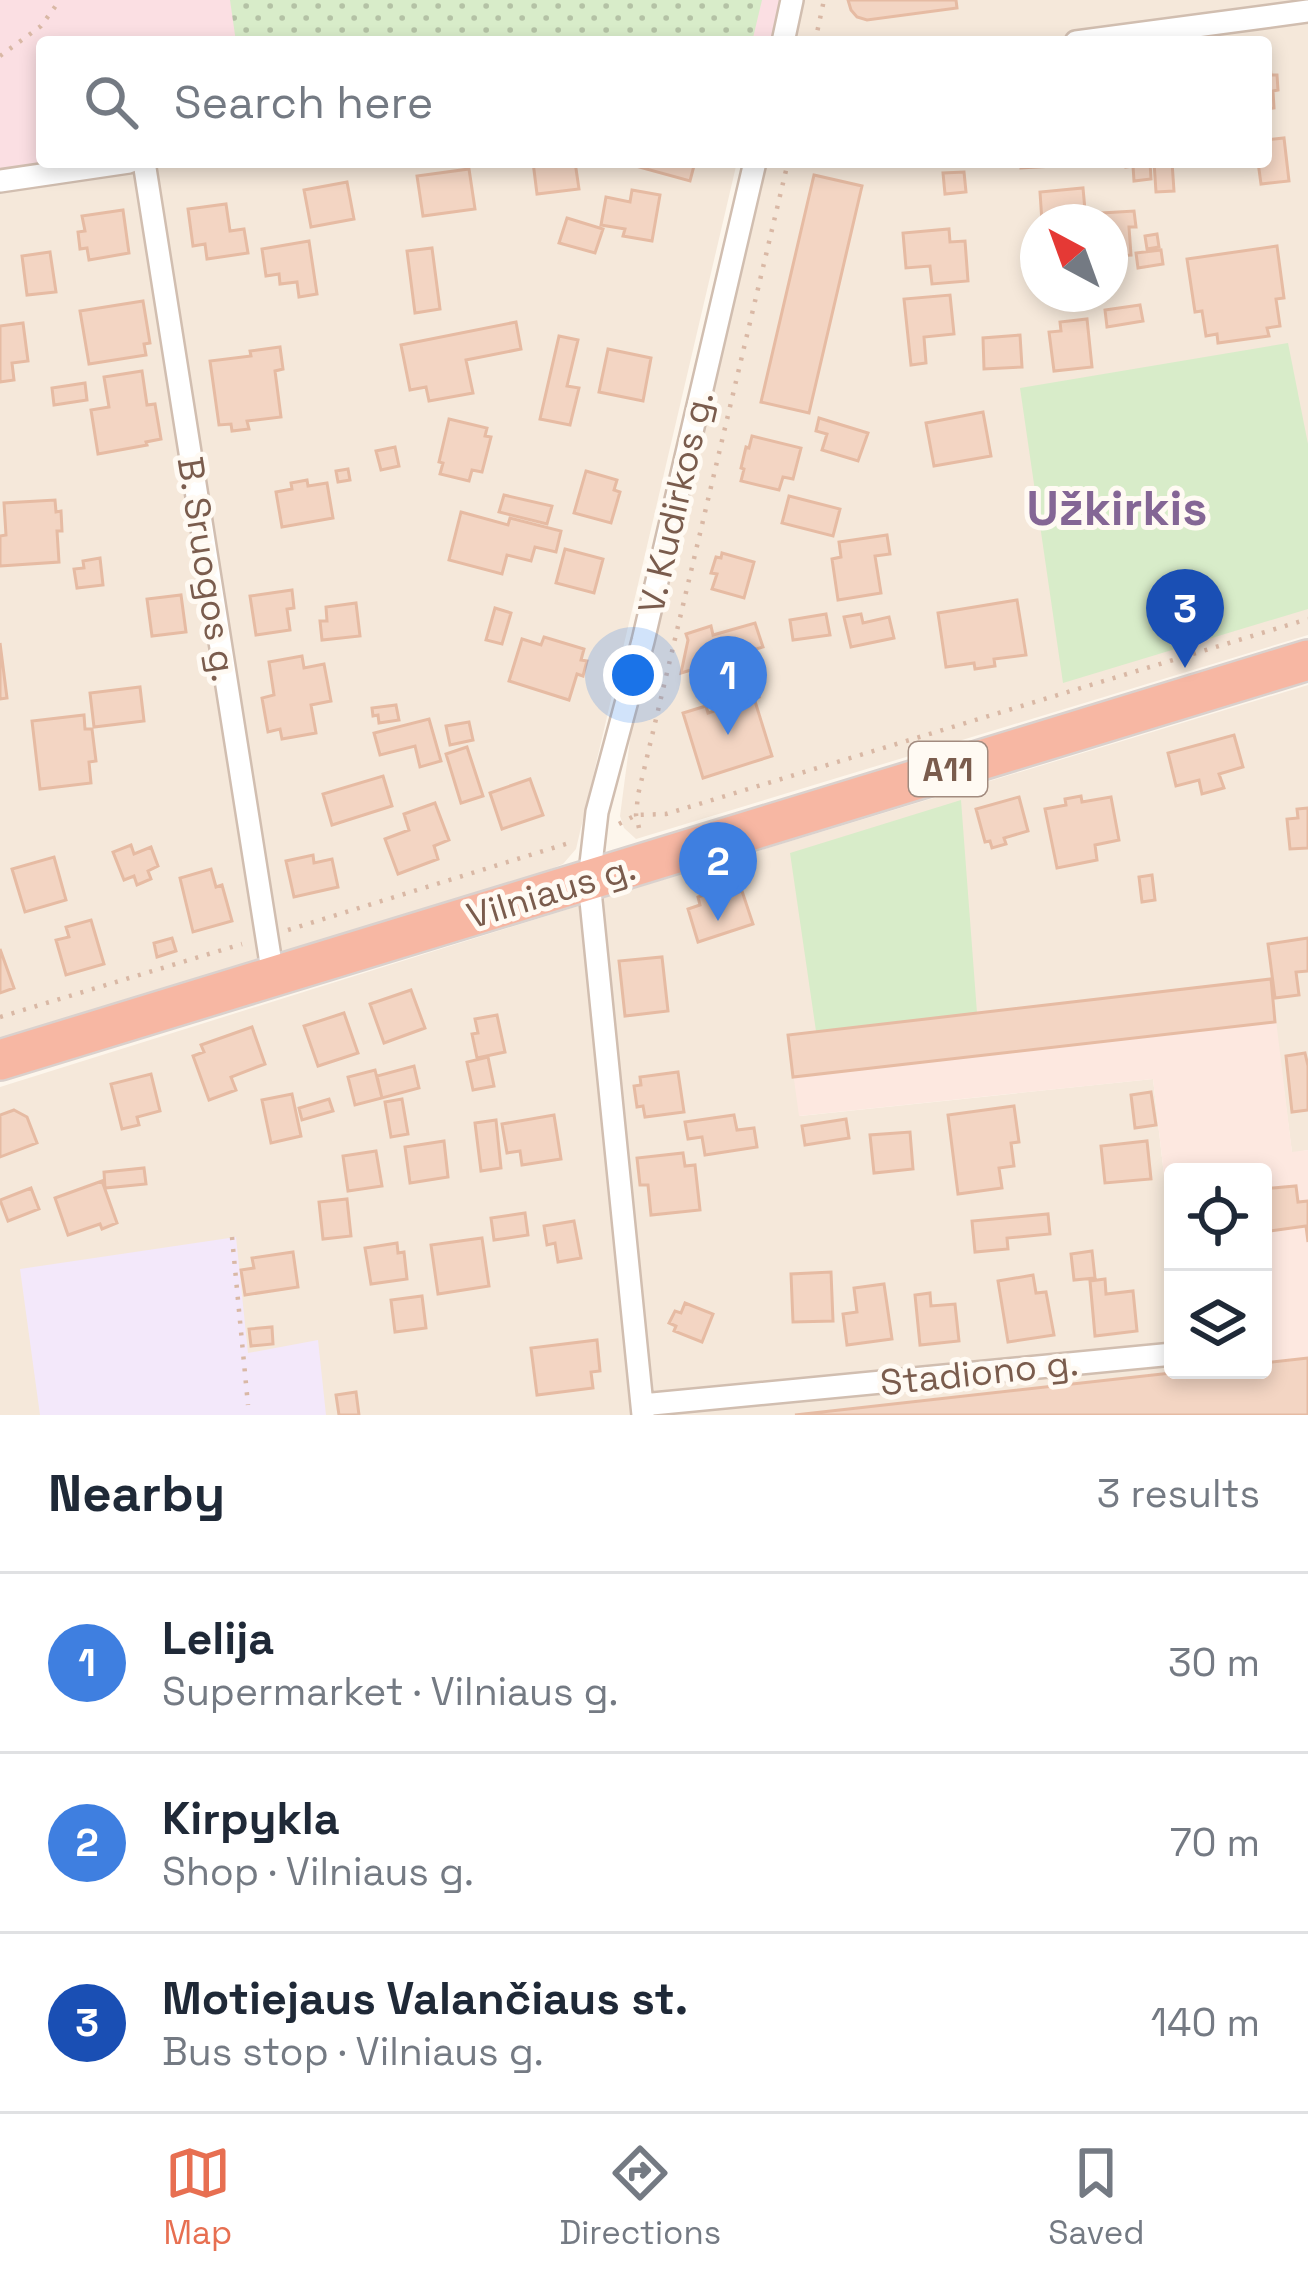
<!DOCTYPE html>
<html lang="en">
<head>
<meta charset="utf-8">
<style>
  :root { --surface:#fff; --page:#f6f6f7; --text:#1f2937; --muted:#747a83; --line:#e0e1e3; --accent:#e76f51 }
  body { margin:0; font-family:"Space Grotesk",sans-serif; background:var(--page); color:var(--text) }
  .controls { position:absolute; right:36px; bottom:36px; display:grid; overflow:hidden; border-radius:12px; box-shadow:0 6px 18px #0003 }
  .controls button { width:108px; height:108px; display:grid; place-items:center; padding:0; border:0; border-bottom:3px solid var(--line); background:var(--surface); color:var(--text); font:60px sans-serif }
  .compass { position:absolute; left:1020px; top:204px; width:108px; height:108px; border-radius:50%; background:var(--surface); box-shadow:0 6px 18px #0003; rotate:319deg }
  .you { position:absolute; left:633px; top:675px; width:42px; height:42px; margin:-30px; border:9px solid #fff; border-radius:50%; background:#1a73e8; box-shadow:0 0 0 18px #1a73e833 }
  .badge { display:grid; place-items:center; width:78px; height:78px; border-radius:50%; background:var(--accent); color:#fff; font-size:39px; font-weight:700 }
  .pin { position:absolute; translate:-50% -99px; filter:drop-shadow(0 3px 6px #0008) }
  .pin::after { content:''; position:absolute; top:63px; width:42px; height:36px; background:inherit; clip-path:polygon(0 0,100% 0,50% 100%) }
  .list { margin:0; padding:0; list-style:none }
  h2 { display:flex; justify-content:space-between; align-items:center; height:156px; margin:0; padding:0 48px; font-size:51px }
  h2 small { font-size:39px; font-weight:400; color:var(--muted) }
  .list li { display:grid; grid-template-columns:78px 1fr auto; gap:36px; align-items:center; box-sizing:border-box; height:180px; padding:0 48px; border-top:3px solid var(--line) }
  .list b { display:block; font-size:45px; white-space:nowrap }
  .list p { margin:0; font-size:39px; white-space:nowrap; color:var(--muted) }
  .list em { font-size:39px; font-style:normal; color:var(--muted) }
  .icon { flex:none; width:66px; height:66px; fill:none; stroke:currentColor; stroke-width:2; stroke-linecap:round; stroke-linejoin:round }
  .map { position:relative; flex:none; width:1308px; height:1415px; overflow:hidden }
  .search { position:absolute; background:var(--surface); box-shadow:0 6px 18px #0003; left:36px; right:36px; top:36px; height:132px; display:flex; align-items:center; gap:30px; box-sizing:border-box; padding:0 42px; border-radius:12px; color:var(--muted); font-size:45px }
  .sheet { height:696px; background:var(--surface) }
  nav { display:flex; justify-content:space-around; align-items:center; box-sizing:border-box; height:168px; border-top:3px solid var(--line); background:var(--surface); font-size:33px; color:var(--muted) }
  nav a { display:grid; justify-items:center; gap:6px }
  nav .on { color:var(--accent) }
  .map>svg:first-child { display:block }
  .residential { fill:#f5e8da; fill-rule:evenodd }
  .commercial { fill:#fde8e0 }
  .education { fill:#f3e8fa }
  .medical { fill:#fbdfe3 }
  .grass { fill:#d8ecc9 }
  .park { fill:url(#park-dots) }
  .building { fill:#f3d5c3; stroke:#e6bba3; stroke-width:3 }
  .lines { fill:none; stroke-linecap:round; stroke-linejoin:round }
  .street-casing { stroke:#d1beb0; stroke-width:26 }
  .highway-casing { stroke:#dad1cd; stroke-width:44 }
  .path { stroke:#d9b8a5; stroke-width:4.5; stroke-dasharray:3 9; stroke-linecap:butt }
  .street { stroke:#fff; stroke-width:21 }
  .highway { stroke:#f7b7a3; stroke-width:39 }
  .labels { text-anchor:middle; stroke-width:10; stroke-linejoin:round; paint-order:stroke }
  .shield { fill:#fffaf3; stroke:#a28b7f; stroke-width:3 }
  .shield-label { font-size:33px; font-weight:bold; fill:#7a5c4d }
  .street-label { font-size:36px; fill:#7a5c4d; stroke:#fffaf3 }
  .district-label { font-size:48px; font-weight:bold; fill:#846695; stroke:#fffaf3 }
</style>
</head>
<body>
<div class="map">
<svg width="1308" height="1415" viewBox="0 0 1308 1415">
  <defs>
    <pattern id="park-dots" width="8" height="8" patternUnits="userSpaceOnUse" patternTransform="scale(3)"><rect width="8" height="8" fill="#d8ecc9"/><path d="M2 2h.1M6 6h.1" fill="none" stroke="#b4c2a5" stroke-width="1.8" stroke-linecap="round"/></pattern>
  </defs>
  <rect width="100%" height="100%" fill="#fdf6ec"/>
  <path class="residential" d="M792 0H1308V635L636 839 624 828 620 816 643 641 755 162H1266V42H783ZM1038 222H1110V294H1038Z
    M129 162H737L576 849 563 864 541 873 0 1042V181Z
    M1308 685V1150L1292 1153 1270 980 788 1035 800 1116 1153 1079 1173 1254V1370L1186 1371 795 1415H0V1087L629 890Z"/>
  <path class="commercial" d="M1271 979 1292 1152 1308 1150V1415H795L1186 1370H1263V1172H1173V1254L1153 1079 799 1116 788 1035Z"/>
  <path class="education" d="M236 1237 248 1353 318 1340 326 1415H40L20 1269Z"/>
  <path class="medical" d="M0 0H792L783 42H42V162H129L0 181Z"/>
  <path class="grass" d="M1288 343 1308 444V609L1063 683 1020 388Z
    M961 800 977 1013 816 1031 790 853Z"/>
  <path class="park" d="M230 0H762L752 42H236Z"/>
  <path class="building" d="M848 0H956L957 8 867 20 857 17 851 10Z
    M1266 65H1270L1271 75H1277L1278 90 1273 91 1274 108 1266 109Z
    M1284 138 1289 181 1261 184 1258 162H1266V140Z
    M533 162H575L579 189 537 194Z
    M640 162H695L690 181 639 167Z
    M1021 162H1053V166L1021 168Z
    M1126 162H1150L1151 179 1134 181 1133 166 1126 167Z
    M1154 162H1172L1174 191 1156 192Z
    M469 169 475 209 423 216 417 176Z
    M964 172 966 192 945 194 943 173Z
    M814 175 862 186 809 413 761 402Z
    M347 182 354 219 311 227 304 190Z
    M1083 188 1086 221 1042 222 1040 192Z
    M632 190 660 195 652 241 623 236 625 229 601 225 606 197 630 202Z
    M226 204 230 231 244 229 248 253 207 259 205 244 193 246 188 209Z
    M123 210 129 253 89 260 87 248 80 249 78 232 85 231 82 216Z
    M1134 211 1136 227H1129L1131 255 1110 256V222H1102V213Z
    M567 218 603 229 595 253 559 243Z
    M949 229 950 242 965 241 968 281 932 284 930 266 906 268 903 233Z
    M1157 234 1159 247 1147 249 1145 236Z
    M309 241 317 294 299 297 297 282 280 284 279 274 266 276 262 249Z
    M1277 246 1284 298 1276 299 1280 326 1267 328 1269 336 1218 343 1217 334 1206 336 1202 311 1195 312 1187 259Z
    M432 248 440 309 415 313 407 251Z
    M1161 250 1163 264 1138 268 1136 253Z
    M50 252 56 292 27 295 22 256Z
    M1079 294H1106V299L1079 302Z
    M950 295 954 334 924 337 926 363 911 365 904 299Z
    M143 301 150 343 144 344 146 355 89 364 80 311Z
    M1140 305 1143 321 1107 327 1105 310Z
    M1087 319 1092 367 1054 371 1049 332 1061 331 1060 322Z
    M516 322 521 349 466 360 473 393 429 401 426 387 410 390 401 345Z
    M23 323 28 361 12 363 14 380 0 382V326Z
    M1020 335 1022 367 984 369 983 338Z
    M559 336 578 340 567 386 579 388 570 425 540 419Z
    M280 347 283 369 275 371 281 417 247 421 249 429 232 431 231 424 219 425 210 361 251 356 250 351Z
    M608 349 651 358 643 401 599 392Z
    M142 371 147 405 155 404 161 439 146 442 147 445 98 454 91 410 109 407 104 377Z
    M85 383 87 400 54 405 52 388Z
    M983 412 991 456 934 466 926 423Z
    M819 418 868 433 858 461 822 450 827 434 816 431Z
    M449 419 487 428 485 436 491 437 482 472 472 470 469 481 440 474 443 463 439 462Z
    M752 436 801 448 793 479 783 477 779 490 741 481 744 469 741 468 746 447 749 448Z
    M395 447 399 466 381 470 376 451Z
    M348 469 350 480 338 482 336 471Z
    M586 471 617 480 614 490 620 492 611 523 574 513Z
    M307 480 308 486 327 483 333 518 282 527 276 492 292 489 291 483Z
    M504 495 552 506 547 524 499 512Z
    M789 496 840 509 833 536 782 523Z
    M55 500 56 512 61 511 62 531H57L59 562 0 566V536L6 535 4 503Z
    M461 512 508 525 510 518 561 531 556 552 535 547 531 561 507 555 502 574 449 560Z
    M887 535 890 554 875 556 881 593 838 600 832 559 841 557 839 542Z
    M565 549 603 559 594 593 556 583Z
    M722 553 754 562 744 598 712 589 717 574 711 573 716 557 721 558Z
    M100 558 103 585 77 588 74 569 84 568 83 561Z
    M292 590 294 608 287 609 290 630 256 635 250 596Z
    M181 595 186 632 152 636 147 599Z
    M1017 600 1026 655 994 659 995 666 975 669 974 663 946 667 938 613Z
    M356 603 360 636 322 640 320 621H327L326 607Z
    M495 608 511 613 502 644 486 640Z
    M826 614 830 635 793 640 790 620Z
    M861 614 863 623 889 617 894 638 851 647 844 617Z
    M755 623 763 647 745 652 759 697 741 703 727 659 681 673 688 640 686 634 711 626 713 635Z
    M544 637 584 649 581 660 587 661 583 676 577 674 569 700 509 681 522 639 541 645Z
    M0 643 7 698 0 699Z
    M302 656 304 668 324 664 331 701 311 705 316 733 282 739 280 729 268 732 262 698 274 695 269 662Z
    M140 687 144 721 94 727 90 693Z
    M754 698 772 756 703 778 683 713 706 706 708 713Z
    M396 705 399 720 379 723 378 715 373 716 372 708Z
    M84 715 85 729H92L96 761 89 762 91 783 40 789 32 721Z
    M429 719 441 761 420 767 415 746 380 755 374 733Z
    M469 722 473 740 450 745 446 726Z
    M1234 735 1243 767 1219 774 1224 788 1202 794 1199 780 1176 786 1168 753Z
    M467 747 483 796 461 803 446 754Z
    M383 776 392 806 332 825 323 794Z
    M530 779 543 815 502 829 490 793Z
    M1081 796 1082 802 1111 797 1119 840 1095 845 1097 860 1057 868 1045 809 1066 805 1065 799Z
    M1019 797 1028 831 1004 838 1006 844 992 848 990 841 985 842 976 809Z
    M435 803 449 840 434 846 438 859 398 874 385 839 409 830 404 814Z
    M1308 808V848L1290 849 1287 819 1298 818 1297 809Z
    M131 845 134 854 151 847 158 866 148 871 151 879 137 885 134 876 124 880 113 852Z
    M313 855 314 863 332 859 338 887 294 897 286 861Z
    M54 857 66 900 25 912 12 869Z
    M211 869 216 887 222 885 232 921 193 932 180 878Z
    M1152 875 1155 900 1142 902 1139 877Z
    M726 888 728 895 742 891 753 924 698 942 688 909 700 905 698 897Z
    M91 920 104 964 66 975 56 940 69 937 66 927Z
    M172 938 176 951 157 957 154 943Z
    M1308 938V971L1296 972 1299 995 1275 998 1268 944Z
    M0 949 14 988 0 993Z
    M662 957 668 1011 625 1016 619 961Z
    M1271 979 1275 1022 793 1077 788 1035Z
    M411 990 425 1028 384 1043 370 1004Z
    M344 1013 358 1053 318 1066 304 1026Z
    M497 1015 505 1052 477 1058 472 1034 478 1033 475 1019Z
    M252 1027 265 1064 231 1077 236 1090 209 1100 193 1056 204 1052 201 1045Z
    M1305 1053 1308 1066V1110L1292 1112 1286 1056Z
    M488 1057 494 1086 473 1090 467 1062Z
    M414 1066 419 1088 382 1098 377 1076Z
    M375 1070 382 1098 355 1105 348 1077Z
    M678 1072 684 1112 645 1117 643 1106 637 1107 634 1086 641 1085 640 1077Z
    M151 1074 160 1111 137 1117 139 1125 122 1129 111 1084Z
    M1151 1092 1156 1125 1135 1128 1131 1095Z
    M292 1094 301 1136 271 1143 262 1100Z
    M329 1099 333 1111 302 1120 299 1108Z
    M402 1099 408 1134 391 1137 385 1102Z
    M1014 1106 1019 1142 1011 1143 1014 1166 999 1168 1002 1188 958 1194 948 1115Z
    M14 1110 27 1117 37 1143 0 1157V1115Z
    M554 1115 561 1159 522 1165 520 1151 507 1153 502 1124Z
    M734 1115 737 1130 754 1128 757 1147 705 1155 702 1137 688 1139 685 1122Z
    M846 1119 849 1138 805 1145 802 1126Z
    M496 1120 501 1168 481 1171 475 1123Z
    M910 1132 913 1169 874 1173 870 1135Z
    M444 1141 448 1177 410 1183 405 1147Z
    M1147 1141 1151 1179 1105 1183 1101 1146Z
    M376 1151 382 1186 348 1191 343 1156Z
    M683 1153 685 1166 695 1165 700 1210 651 1215 648 1185H640L637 1158Z
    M144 1168 146 1184 105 1188 104 1172Z
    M102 1181 117 1223 102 1229 100 1224 68 1235 55 1198Z
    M1296 1186 1298 1202 1308 1201V1242L1306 1226 1263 1232V1189Z
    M31 1188 39 1209 8 1221 0 1200Z
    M347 1199 351 1236 323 1239 319 1202Z
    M525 1213 528 1235 494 1240 491 1218Z
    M1048 1214 1050 1234 1007 1238 1008 1249 975 1252 972 1221Z
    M574 1221 581 1258 558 1262 555 1243 547 1245 544 1226Z
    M482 1238 489 1286 438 1294 431 1245Z
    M397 1243 398 1253 404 1252 407 1279 371 1284 365 1248Z
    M1092 1251 1095 1278 1074 1280 1071 1254Z
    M293 1252 298 1287 245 1295 241 1270 254 1268 252 1258Z
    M831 1272 833 1321 793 1322 791 1274Z
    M1033 1275 1036 1293 1046 1292 1054 1335 1008 1342 998 1281Z
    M1105 1279 1106 1294 1133 1291 1137 1331 1095 1336 1090 1281Z
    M884 1284 892 1339 847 1345 843 1314 857 1312 854 1288Z
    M930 1293 931 1306 955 1304 959 1341 920 1345 915 1295Z
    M422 1296 426 1328 395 1332 391 1300Z
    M685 1303 713 1314 702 1342 674 1331 676 1326 669 1323 675 1311 681 1313Z
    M272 1327 273 1344 251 1346 249 1329Z
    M597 1340 600 1371 591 1372 593 1388 537 1395 531 1348Z
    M1308 1358V1415H795L1198 1370H1263V1363Z
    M356 1392 359 1415H339L336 1395Z"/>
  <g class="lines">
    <g class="street-casing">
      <path id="street" d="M783 42 792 0
        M1076 42 1308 11
        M144 162 273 976
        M0 181 129 162
        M642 1405 1173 1354
        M643 1415 589 881 597 812 643 641 755 162"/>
    </g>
    <g class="highway-casing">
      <path id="highway" d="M0 1060 1308 660"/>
    </g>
    <path class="path" d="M815 42 824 0
      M0 56 41 26 60 0
      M619 824 636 815 666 814 1308 619
      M639 828 636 815 638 795 788 162
      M288 930 569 843
      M0 1017 242 944
      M232 1237 248 1405"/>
    <use href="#street" class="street"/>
    <use href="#highway" class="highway"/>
  </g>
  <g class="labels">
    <rect class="shield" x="909" y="742" width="78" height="54" rx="9"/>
    <g class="shield-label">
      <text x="948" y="781">A11</text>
    </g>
    <g class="street-label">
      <text transform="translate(675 502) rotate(-77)" y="13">V. Kudirkos g.</text>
      <text transform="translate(208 569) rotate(81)" y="13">B. Sruogos g.</text>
      <text transform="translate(551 891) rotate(-17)" y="13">Vilniaus g.</text>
      <text transform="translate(979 1372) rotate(-6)" y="13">Stadiono g.</text>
    </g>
    <g class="district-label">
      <text x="1117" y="525">Užkirkis</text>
    </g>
  </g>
</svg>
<div class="controls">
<button><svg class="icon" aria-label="locate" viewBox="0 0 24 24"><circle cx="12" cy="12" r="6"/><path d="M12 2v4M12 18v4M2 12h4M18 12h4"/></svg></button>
<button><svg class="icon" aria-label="layers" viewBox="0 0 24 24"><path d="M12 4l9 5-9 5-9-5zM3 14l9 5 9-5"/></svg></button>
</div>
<svg class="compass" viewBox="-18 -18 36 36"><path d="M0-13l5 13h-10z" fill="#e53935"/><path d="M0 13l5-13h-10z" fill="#747a83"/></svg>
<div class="you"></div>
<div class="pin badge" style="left:728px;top:735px;background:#3f7fe0">1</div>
<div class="pin badge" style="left:718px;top:921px;background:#3f7fe0">2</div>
<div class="pin badge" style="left:1185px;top:668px;background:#1a4fb4">3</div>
<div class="search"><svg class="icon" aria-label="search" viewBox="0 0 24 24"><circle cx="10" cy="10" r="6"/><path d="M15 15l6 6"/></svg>Search here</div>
</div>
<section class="sheet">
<h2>Nearby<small>3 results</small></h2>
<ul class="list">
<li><span class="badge" style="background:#3f7fe0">1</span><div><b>Lelija</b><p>Supermarket · Vilniaus g.</p></div><em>30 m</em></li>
<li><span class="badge" style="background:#3f7fe0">2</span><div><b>Kirpykla</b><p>Shop · Vilniaus g.</p></div><em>70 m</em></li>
<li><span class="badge" style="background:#1a4fb4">3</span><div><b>Motiejaus Valančiaus st.</b><p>Bus stop · Vilniaus g.</p></div><em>140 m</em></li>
</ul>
</section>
<nav>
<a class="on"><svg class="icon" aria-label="map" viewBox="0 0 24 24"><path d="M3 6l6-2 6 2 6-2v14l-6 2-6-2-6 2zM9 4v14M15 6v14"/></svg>Map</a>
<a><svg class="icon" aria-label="directions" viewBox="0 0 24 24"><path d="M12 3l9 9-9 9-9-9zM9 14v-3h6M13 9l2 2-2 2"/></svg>Directions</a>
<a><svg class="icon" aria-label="saved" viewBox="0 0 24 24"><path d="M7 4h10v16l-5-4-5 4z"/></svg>Saved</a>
</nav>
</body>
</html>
